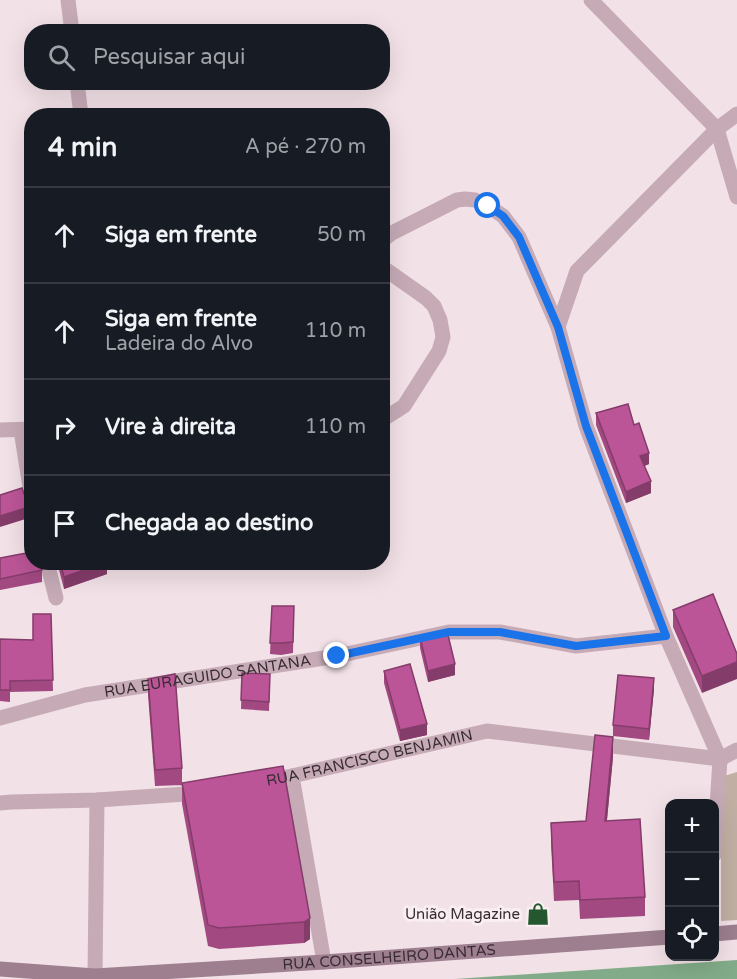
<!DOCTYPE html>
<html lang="pt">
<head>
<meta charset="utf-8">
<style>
  :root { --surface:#171b24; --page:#20242c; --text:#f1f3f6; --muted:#9ea1a6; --line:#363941 }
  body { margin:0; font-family:"Varela Round",sans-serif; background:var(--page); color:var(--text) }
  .controls { position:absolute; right:18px; bottom:18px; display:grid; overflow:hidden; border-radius:12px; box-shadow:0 6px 24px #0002 }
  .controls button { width:54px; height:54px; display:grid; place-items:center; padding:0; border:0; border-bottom:2px solid var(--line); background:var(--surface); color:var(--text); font:30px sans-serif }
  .stop { position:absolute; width:18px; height:18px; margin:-14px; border:4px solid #1a73e8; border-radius:50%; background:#fff }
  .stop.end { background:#1a73e8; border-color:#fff; box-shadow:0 2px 6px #0008 }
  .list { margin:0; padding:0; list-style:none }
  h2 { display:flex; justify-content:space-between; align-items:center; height:78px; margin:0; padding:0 24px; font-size:26px }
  h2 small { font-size:20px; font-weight:400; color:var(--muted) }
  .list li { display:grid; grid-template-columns:39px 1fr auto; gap:18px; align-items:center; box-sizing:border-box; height:96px; padding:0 24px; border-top:2px solid var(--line) }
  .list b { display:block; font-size:22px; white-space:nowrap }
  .list p { margin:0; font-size:20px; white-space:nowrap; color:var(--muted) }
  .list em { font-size:20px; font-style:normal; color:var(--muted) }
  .icon { flex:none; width:33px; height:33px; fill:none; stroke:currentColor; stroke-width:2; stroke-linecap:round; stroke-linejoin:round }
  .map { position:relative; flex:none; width:737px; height:979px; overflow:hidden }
  .search { position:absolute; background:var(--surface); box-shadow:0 6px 24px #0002; left:24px; top:24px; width:366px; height:66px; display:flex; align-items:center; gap:15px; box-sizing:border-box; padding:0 21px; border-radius:24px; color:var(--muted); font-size:22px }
  .panel { position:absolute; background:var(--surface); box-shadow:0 6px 24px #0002; left:24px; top:108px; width:366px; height:462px; border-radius:24px }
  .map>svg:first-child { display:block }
  .green { fill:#c0afa2 }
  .water { fill:#82ac89 }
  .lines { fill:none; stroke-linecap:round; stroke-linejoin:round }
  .street { stroke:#c6abb7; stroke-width:15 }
  .secondary { stroke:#9d7f8f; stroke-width:15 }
  .wall { fill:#a24982 }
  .shaded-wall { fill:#843c6a }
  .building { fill:#bc5597; stroke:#843c6a; stroke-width:1.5 }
  .route { stroke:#1a73e8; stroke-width:8 }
  .labels { text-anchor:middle; stroke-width:6; stroke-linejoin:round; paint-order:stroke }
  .street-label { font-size:15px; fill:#382c33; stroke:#f9eef2 }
  .poi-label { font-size:15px; fill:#382c33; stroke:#f9eef2; text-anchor:end }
</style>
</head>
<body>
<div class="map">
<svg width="737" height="979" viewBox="0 0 737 979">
  <rect width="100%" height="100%" fill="#f2e1e7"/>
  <path class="green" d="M737 772V920L721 921V777Z"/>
  <path class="water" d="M737 960V979H455Z"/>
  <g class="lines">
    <g class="street">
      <path d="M68 0 72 32"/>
      <path d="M591 0 717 129 737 197"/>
      <path d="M77 82 81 116"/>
      <path d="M382 241 392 233 457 200 465 199 475 200 488 206 503 216 519 237 558 327 586 426 666 636 720 759 714 855"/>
      <path d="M382 267 426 298 434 306 440 320 443 337 439 351 404 406 382 420"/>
      <path d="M558 327 577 271 717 129 737 114"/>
      <path d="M0 430 32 429"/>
      <path d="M21 430 32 500"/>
      <path d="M47 562 56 598"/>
      <path id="s1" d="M0 718 85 695 337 656 449 632H500L576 646 666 636"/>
      <path d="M292 776 324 962"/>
      <path id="s2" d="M266 781 292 776 487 731 720 759 737 750"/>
      <path d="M0 803 11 802 97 800 186 794 200 792"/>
      <path d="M95 976 97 800"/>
    </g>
    <g class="secondary">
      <path d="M714 934 737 932"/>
      <path id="s3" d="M0 969 95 976 324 962 670 937"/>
    </g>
  </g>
  <path class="wall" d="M596 413 634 425 649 464 644 466 651 493 626 503 596 425Z
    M0 558 42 570V582L0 590Z
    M57 562H107V574L64 589Z
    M713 594 702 693 673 627V610Z
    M272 606H294L293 653 281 655 270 654Z
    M51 614 53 691 10 692V702L0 701V639L33 640Z
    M420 637 455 675 428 682 420 648Z
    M384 671 427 735 400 741 384 683Z
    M242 673 270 674 269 711 241 709Z
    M148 679 182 768V785L155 786 148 695Z
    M654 689 649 740 613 736V725Z
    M613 757 607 820 645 897V916L580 919 579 900 554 901 551 843V823L586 821Z
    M283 766 310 939 304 943 219 949 208 946 182 804V783Z"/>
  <path class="shaded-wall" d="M649 453V464L640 468V456Z
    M651 481V493L626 503V492Z
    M32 506V517L0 527V516Z
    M107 562V574L64 589V577Z
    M737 662V679L702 693V676Z
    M455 664V675L428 682V671Z
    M654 678V689L649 740V729Z
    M427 724V735L400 741V730Z
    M613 737V757L605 840V821Z
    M310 918V939L304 943V922Z"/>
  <path class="building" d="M628 404 634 425 639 423 649 453 640 456 651 481 626 492 596 413Z
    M22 488 24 494 28 498H32V506L0 516V495Z
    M32 552V562H40L42 570 0 579V558Z
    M60 562H107L64 577Z
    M713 594 737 654V662L702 676 673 610Z
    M272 606H294L293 642 281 643H270Z
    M33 614H51L53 680 10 681V690H0V639L33 640Z
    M447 631 455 664 428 671 420 637Z
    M410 664 427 724 400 730 384 671Z
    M242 673 270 674 269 702 241 700Z
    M175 674 182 768 155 770 148 679Z
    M618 675 654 678 649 729 613 725Z
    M595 735 613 737 605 821 640 819 645 897 580 900 579 881 554 882 551 823 586 821Z
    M283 766 310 918 304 922 219 928 208 925 182 783Z"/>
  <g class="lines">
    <path class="route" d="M337 656 449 632H500L576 646 666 636 586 426 558 327 519 237 503 216 488 206"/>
  </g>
  <defs>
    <g id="shop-bare" transform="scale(1.8)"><path d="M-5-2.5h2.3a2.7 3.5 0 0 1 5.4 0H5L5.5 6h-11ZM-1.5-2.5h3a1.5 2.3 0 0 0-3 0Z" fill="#24572d" stroke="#f9eef2" stroke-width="2.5" paint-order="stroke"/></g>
  </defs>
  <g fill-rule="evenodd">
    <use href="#shop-bare" x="538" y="914"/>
  </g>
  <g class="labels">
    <g class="street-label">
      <text dy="5" stroke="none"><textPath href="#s1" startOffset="212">RUA EURAGUIDO SANTANA</textPath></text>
      <text dy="5" stroke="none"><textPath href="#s2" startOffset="106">RUA FRANCISCO BENJAMIN</textPath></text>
      <text dy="5" stroke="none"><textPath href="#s3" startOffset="390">RUA CONSELHEIRO DANTAS</textPath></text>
    </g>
    <g class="poi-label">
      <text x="520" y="919">União Magazine</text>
    </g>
  </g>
</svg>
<div class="controls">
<button>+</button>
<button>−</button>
<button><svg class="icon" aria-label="locate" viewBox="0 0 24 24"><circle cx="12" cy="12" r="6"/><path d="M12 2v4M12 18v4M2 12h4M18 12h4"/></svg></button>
</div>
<div class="stop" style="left:488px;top:206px"></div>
<div class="stop end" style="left:337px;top:656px"></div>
<div class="search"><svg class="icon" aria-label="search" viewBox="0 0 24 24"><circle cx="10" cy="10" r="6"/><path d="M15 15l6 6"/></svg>Pesquisar aqui</div>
<section class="panel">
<h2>4 min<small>A pé · 270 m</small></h2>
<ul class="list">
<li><svg class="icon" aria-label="ahead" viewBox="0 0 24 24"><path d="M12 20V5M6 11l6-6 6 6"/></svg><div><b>Siga em frente</b></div><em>50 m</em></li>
<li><svg class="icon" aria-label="ahead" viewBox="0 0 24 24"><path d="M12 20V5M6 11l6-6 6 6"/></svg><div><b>Siga em frente</b><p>Ladeira do Alvo</p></div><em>110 m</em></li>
<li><svg class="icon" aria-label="right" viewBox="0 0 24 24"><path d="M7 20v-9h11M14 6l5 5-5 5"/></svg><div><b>Vire à direita</b></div><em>110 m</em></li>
<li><svg class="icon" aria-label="arrive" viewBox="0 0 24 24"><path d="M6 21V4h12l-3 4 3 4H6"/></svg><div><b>Chegada ao destino</b></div></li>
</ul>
</section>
</div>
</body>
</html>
